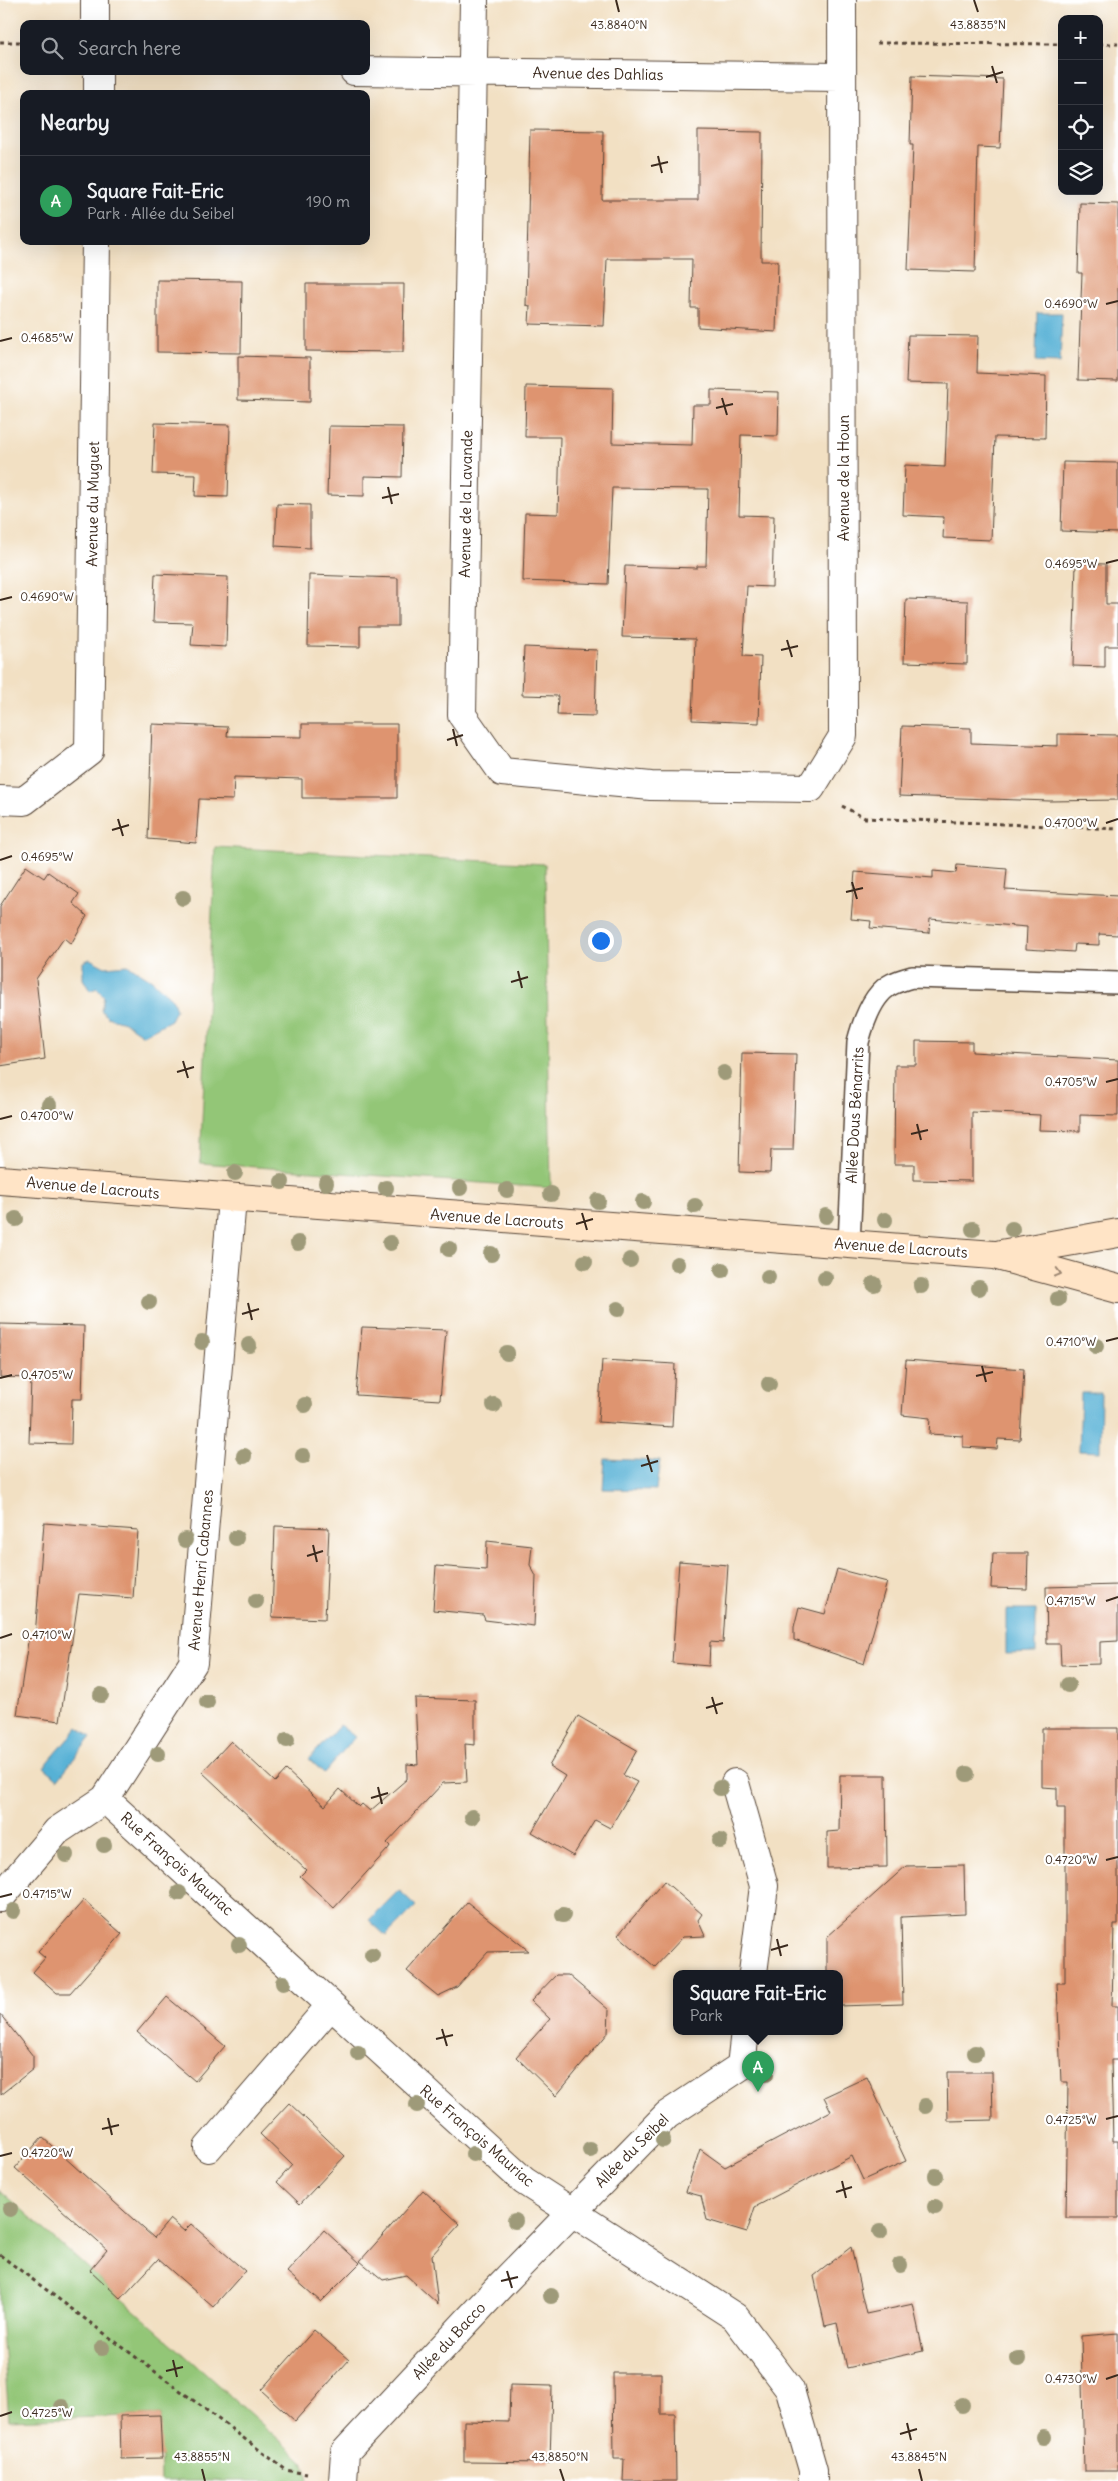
<!DOCTYPE html>
<html lang="en">
<head>
<meta charset="utf-8">
<style>
  :root { --surface:#171b24; --page:#20242c; --text:#f1f3f6; --muted:#9ea1a6; --line:#363941; --accent:#db2777 }
  body { margin:0; font-family:Delius,sans-serif; background:var(--page); color:var(--text) }
  .controls { position:absolute; right:15px; top:15px; display:grid; overflow:hidden; border-radius:10px; box-shadow:0 5px 20px #0002 }
  .controls button { width:45px; height:45px; display:grid; place-items:center; padding:0; border:0; border-bottom:1px solid var(--line); background:var(--surface); color:var(--text); font:25px sans-serif }
  .you { position:absolute; left:600px; top:940px; width:18px; height:18px; margin:-12px; border:4px solid #fff; border-radius:50%; background:#1a73e8; box-shadow:0 0 0 8px #1a73e833 }
  .badge { display:grid; place-items:center; width:32px; height:32px; border-radius:50%; background:var(--accent); color:#fff; font-size:16px; font-weight:700 }
  .pin { position:absolute; translate:-50% -41px; filter:drop-shadow(0 1px 2px #0008) }
  .pin::after { content:''; position:absolute; top:26px; width:18px; height:15px; background:inherit; clip-path:polygon(0 0,100% 0,50% 100%) }
  .popup { position:absolute; left:673px; top:1970px; width:170px; height:65px; box-sizing:border-box; display:grid; place-content:center; border-radius:10px; background:var(--surface); filter:drop-shadow(0 1px 4px #0005); font-size:16px; white-space:nowrap; color:var(--muted) }
  .popup b { font-size:19px; color:var(--text) }
  .popup::after { content:''; position:absolute; left:50%; top:100%; margin-left:-10px; border:10px solid transparent; border-top-color:var(--surface) }
  .list { margin:0; padding:0; list-style:none }
  h2 { display:flex; justify-content:space-between; align-items:center; height:65px; margin:0; padding:0 20px; font-size:21px }
  h2 small { font-size:16px; font-weight:400; color:var(--muted) }
  .list li { display:grid; grid-template-columns:32px 1fr auto; gap:15px; align-items:center; box-sizing:border-box; height:90px; padding:0 20px; border-top:1px solid var(--line) }
  .list b { display:block; font-size:19px; white-space:nowrap }
  .list p { margin:0; font-size:16px; white-space:nowrap; color:var(--muted) }
  .list em { font-size:16px; font-style:normal; color:var(--muted) }
  .icon { flex:none; width:28px; height:28px; fill:none; stroke:currentColor; stroke-width:2; stroke-linecap:round; stroke-linejoin:round }
  .map { position:relative; flex:none; width:1118px; height:2481px; overflow:hidden }
  .search { position:absolute; background:var(--surface); box-shadow:0 5px 20px #0002; left:20px; top:20px; width:350px; height:55px; display:flex; align-items:center; gap:12px; box-sizing:border-box; padding:0 18px; border-radius:10px; color:var(--muted); font-size:19px }
  .panel { position:absolute; background:var(--surface); box-shadow:0 5px 20px #0002; left:20px; top:90px; width:350px; height:155px; border-radius:10px }
  .map>svg:first-child { display:block }
  .green { fill:#93c677; stroke:#67784a }
  .water { fill:#57b1d5; stroke:#496e7a }
  .building { fill:#de946f }
  .lines { fill:none; stroke-linecap:round; stroke-linejoin:round }
  .lane-casing { stroke:#564537; stroke-width:24 }
  .street-casing { stroke:#564537; stroke-width:30 }
  .secondary-casing { stroke:#564537; stroke-width:30 }
  .path { stroke:#564537; stroke-width:3; stroke-dasharray:4 4; stroke-linecap:butt }
  .lane { stroke:#fff; stroke-width:21 }
  .street { stroke:#fff; stroke-width:28 }
  .secondary { stroke:#ffe4c6; stroke-width:28 }
  .tree { fill:#9e9a79 }
  .oneway { stroke:#9d8772 }
  .ticks { fill:none; stroke:#3b2a1e; stroke-width:2 }
  .labels { text-anchor:middle; stroke-width:4.5; stroke-linejoin:round; paint-order:stroke }
  .street-label { font-size:15px; fill:#3b2a1e; stroke:#fff }
  .ticks-label { font-size:12px; text-anchor:middle; fill:#3b2a1e; stroke:#fff; stroke-width:4.5; stroke-linejoin:round; paint-order:stroke }
</style>
</head>
<body>
<div class="map">
<svg width="1118" height="2481" viewBox="0 0 1118 2481">
  <rect width="100%" height="100%" fill="#fff"/>
  <filter id="ink" filterUnits="userSpaceOnUse"><feTurbulence type="fractalNoise" baseFrequency=".02" numOctaves="2"/><feDisplacementMap in="SourceGraphic" scale="10" xChannelSelector="R" yChannelSelector="G"/><feConvolveMatrix kernelMatrix="1 2 1 2 8 2 1 2 1" color-interpolation-filters="sRGB"/></filter>
  <filter id="wash" filterUnits="userSpaceOnUse"><feTurbulence type="fractalNoise" baseFrequency=".0096" numOctaves="4" result="noise"/><feDisplacementMap in="SourceGraphic" scale="20" xChannelSelector="R" yChannelSelector="G"/><feGaussianBlur stdDeviation="1.12" result="paint"/><feColorMatrix in="noise" values="0 0 0 0 0 0 0 0 0 0 0 0 0 0 0 0 0 1.4 0 .05"/><feComposite in="paint" operator="in"/></filter>
  <g filter="url(#wash)">
    <rect width="100%" height="100%" fill="#f2e0c3"/>
    <path class="green" d="M215 847 545 864 551 1188 200 1163Z
      M0 2190 303 2461 308 2481H161L160 2415 9 2420 0 2302Z"/>
    <path class="water" d="M1037 313H1062L1060 363 1036 362Z
      M90 959 105 967 128 965 152 980 173 1000 176 1010 171 1020 143 1035 124 1022 107 1017 101 1010 104 997 97 988 90 991 83 979V962Z
      M1081 1393H1101L1100 1452 1079 1451Z
      M605 1459 660 1461 656 1490 603 1489Z
      M1006 1610H1036V1653L1006 1654Z
      M340 1725 355 1737 324 1773 309 1759Z
      M78 1727 91 1737 58 1779 44 1767Z
      M399 1890 416 1906 386 1936 369 1920Z"/>
    <g id="blocks">
      <path class="building" d="M912 76 1003 79 1000 148 978 147 975 272 908 270 913 145H910Z
        M530 130 603 131 602 200H698V131L762 132 761 261H778L776 332 698 327V308H691L692 259H607L604 326 529 324 530 306 526 305Z
        M1080 203 1118 204V381L1078 380 1082 273H1078Z
        M157 280 242 281 241 353 157 352Z
        M306 284H404L403 352 306 351Z
        M908 335 978 336 977 373 1046 376 1045 438 995 437 991 540 943 538 944 517 903 515 905 465 945 467 948 384 906 383Z
        M238 356 310 358V402L238 400Z
        M526 386 613 388 612 443 692 445 693 405H711V390L779 392 778 436 741 435 739 515 774 516 772 587 747 586 743 656 761 657 759 723 692 720 695 639 622 637 625 566 697 568V566H706L708 489 612 488 608 584 523 581 525 513 558 514 560 437H525Z
        M155 423 230 425 228 497 195 496 196 475 153 474Z
        M329 426 403 427 402 477 364 476V496L327 495Z
        M1063 462 1118 463V533L1061 531Z
        M277 504 310 505V548L275 546Z
        M1076 563 1106 564V604H1118V646H1105V667L1073 666Z
        M155 574 228 577 226 647 191 645 193 623 153 622Z
        M309 575 398 578V626H360V647L308 646Z
        M906 599 968 601 967 664 904 662Z
        M524 647 597 650 595 716 557 715 558 696 522 695Z
        M152 724 228 727 227 736 302 737V724H397V798H302V779L234 777 233 800 199 799 196 843 148 839Z
        M902 726 971 728V743L1058 746V734L1118 735V800L1050 801 899 796Z
        M957 865 1007 869 1005 890 1118 896V935L1099 934V945L1075 944 1074 952 1026 949 1027 927 930 919 929 933 870 928 871 921 851 919 855 872 933 878V871L956 873Z
        M26 866 44 878 48 872 79 894 73 903 87 916 71 944 64 938 36 979 45 1059 0 1066V906Z
        M916 1041 972 1042V1052L1118 1060V1116L1080 1115V1131L1039 1130 1040 1115 972 1112V1181L914 1180V1164H894L895 1065H916Z
        M742 1053 796 1054 793 1150H771L770 1173 739 1172Z
        M0 1324 84 1326 82 1399H72L71 1444 29 1443 31 1378 0 1377Z
        M362 1327 446 1330 440 1400 356 1395Z
        M602 1360 675 1364 672 1427 598 1422Z
        M906 1360 1024 1369 1020 1440 998 1439 997 1449 963 1447V1436L929 1434 930 1418 902 1415Z
        M44 1523 138 1530 133 1598 79 1594 60 1721 17 1715 29 1635 35 1636Z
        M275 1526 329 1528 325 1619 272 1617Z
        M487 1541 532 1546 530 1565 536 1576 534 1626 485 1620 483 1615 433 1610 436 1566 486 1570Z
        M993 1553H1028L1027 1589 991 1588Z
        M679 1561 728 1565 723 1643 710 1642 709 1666 672 1663Z
        M837 1569 887 1582 864 1664 794 1640V1627L799 1607 825 1614Z
        M1118 1585V1641L1100 1642V1664L1061 1665 1060 1644H1047L1046 1587Z
        M415 1698 475 1700V1745L465 1744 467 1782 443 1783 387 1843 390 1846 388 1849 334 1908 300 1876 306 1870 202 1772 231 1741 275 1782 286 1770 325 1806 340 1789 359 1807 362 1804 370 1811 407 1779V1764L418 1765Z
        M578 1716 637 1750 623 1775 637 1782 610 1828 595 1820 573 1856 532 1832 565 1776 549 1766Z
        M1042 1728H1118V1924H1114L1112 2006H1118V2060H1111L1113 2141H1118V2218H1066L1068 2082H1061L1057 1983H1065V1808H1057V1788L1042 1787Z
        M840 1775H886L887 1867 827 1868V1832L839 1831Z
        M964 1865 965 1914 901 1917 903 2004 839 2006V1973H827V1937L906 1866Z
        M664 1881 702 1914 698 1920 705 1936 683 1937 655 1967 618 1935Z
        M84 1900 122 1934 70 1993H57L33 1972 45 1958 38 1952Z
        M467 1902 529 1951 488 1952 457 1987 438 1996 407 1971Z
        M556 1975H568L609 2010 608 2033 556 2096 516 2057 550 2019 531 2001Z
        M167 1997 225 2046 195 2081 137 2032Z
        M0 2014 33 2056V2069L0 2095Z
        M947 2072H992L993 2120 948 2121Z
        M867 2077 906 2161 863 2180 852 2156 755 2207 747 2232 707 2220 701 2196 686 2192 700 2149 725 2167 831 2111 824 2097Z
        M289 2103 345 2156 300 2204 277 2182 292 2165 260 2134Z
        M42 2137 154 2238 170 2219 184 2231 191 2224 245 2271 213 2307 158 2259 121 2299 90 2270 107 2250 15 2168Z
        M423 2190 460 2224 432 2255 438 2304 406 2275 383 2280 360 2261Z
        M324 2230 360 2263 321 2302 287 2272Z
        M851 2247 866 2314 913 2304 923 2351 847 2368 837 2323 825 2326 814 2276Z
        M314 2330 349 2360 295 2421 261 2390Z
        M1118 2333V2471H1084L1081 2336Z
        M613 2373H661V2414H675L676 2481H623L624 2459H614Z
        M510 2385 552 2386 550 2463 464 2462V2421L509 2422Z
        M160 2415 162 2458 121 2459 120 2416Z"/>
    </g>
  </g>
  <g filter="url(#ink)">
    <use href="#blocks" fill-opacity="0" stroke="#564537" stroke-width="1"/>
    <g class="lines">
      <g class="lane-casing">
        <path id="lane" d="M849 1244 858 1042C863 1023 873 993 892 984 898 981 905 979 912 977L1118 983"/>
      </g>
      <g class="street-casing">
        <path id="street" d="M95 0V24
          M474 0 462 715 502 772 651 786 811 788 843 736 842 0
          M354 71 841 77
          M98 94V71
          M0 800 24 801 89 751 96 241
          M735 1783 764 1886 753 1973
          M105 1799 524 2181 735 2317 790 2390 813 2470V2481
          M0 1898 57 1831 105 1799 193 1663 232 1199
          M208 2148 331 2005
          M343 2481 345 2452 499 2287 667 2115 741 2066 745 2031"/>
      </g>
      <g class="secondary-casing">
        <path id="secondary" d="M0 1180 994 1255 1118 1289
          M1001 1254 1118 1233"/>
      </g>
      <path class="path" d="M0 42H24
        M877 43 1062 44
        M1099 44H1118
        M842 806 865 818 1118 829
        M0 2255 286 2470 307 2474"/>
      <use href="#lane" class="lane"/>
      <use href="#street" class="street"/>
      <use href="#secondary" class="secondary"/>
    </g>
    <g class="tree">
      <circle cx="183" cy="898" r="8"/>
      <circle cx="724" cy="1073" r="8"/>
      <circle cx="49" cy="1105" r="8"/>
      <circle cx="235" cy="1173" r="8"/>
      <circle cx="282" cy="1182" r="8"/>
      <circle cx="326" cy="1183" r="8"/>
      <circle cx="386" cy="1188" r="8"/>
      <circle cx="460" cy="1188" r="8"/>
      <circle cx="507" cy="1190" r="8"/>
      <circle cx="551" cy="1194" r="8"/>
      <circle cx="598" cy="1201" r="8"/>
      <circle cx="643" cy="1202" r="8"/>
      <circle cx="695" cy="1206" r="8"/>
      <circle cx="826" cy="1216" r="8"/>
      <circle cx="16" cy="1219" r="8"/>
      <circle cx="885" cy="1220" r="8"/>
      <circle cx="973" cy="1229" r="8"/>
      <circle cx="1012" cy="1229" r="8"/>
      <circle cx="298" cy="1243" r="8"/>
      <circle cx="390" cy="1243" r="8"/>
      <circle cx="449" cy="1249" r="8"/>
      <circle cx="491" cy="1254" r="8"/>
      <circle cx="630" cy="1260" r="8"/>
      <circle cx="585" cy="1262" r="8"/>
      <circle cx="677" cy="1264" r="8"/>
      <circle cx="722" cy="1270" r="8"/>
      <circle cx="768" cy="1277" r="8"/>
      <circle cx="825" cy="1278" r="8"/>
      <circle cx="874" cy="1284" r="8"/>
      <circle cx="921" cy="1286" r="8"/>
      <circle cx="979" cy="1288" r="8"/>
      <circle cx="1058" cy="1299" r="8"/>
      <circle cx="149" cy="1302" r="8"/>
      <circle cx="618" cy="1309" r="8"/>
      <circle cx="202" cy="1342" r="8"/>
      <circle cx="249" cy="1345" r="8"/>
      <circle cx="1096" cy="1346" r="8"/>
      <circle cx="507" cy="1353" r="8"/>
      <circle cx="769" cy="1384" r="8"/>
      <circle cx="305" cy="1405" r="8"/>
      <circle cx="494" cy="1405" r="8"/>
      <circle cx="244" cy="1456" r="8"/>
      <circle cx="303" cy="1456" r="8"/>
      <circle cx="236" cy="1538" r="8"/>
      <circle cx="185" cy="1540" r="8"/>
      <circle cx="256" cy="1601" r="8"/>
      <circle cx="1068" cy="1685" r="8"/>
      <circle cx="101" cy="1695" r="8"/>
      <circle cx="207" cy="1702" r="8"/>
      <circle cx="287" cy="1740" r="8"/>
      <circle cx="158" cy="1754" r="8"/>
      <circle cx="967" cy="1774" r="8"/>
      <circle cx="720" cy="1788" r="8"/>
      <circle cx="472" cy="1817" r="8"/>
      <circle cx="720" cy="1841" r="8"/>
      <circle cx="104" cy="1845" r="8"/>
      <circle cx="66" cy="1855" r="8"/>
      <circle cx="179" cy="1893" r="8"/>
      <circle cx="13" cy="1911" r="8"/>
      <circle cx="563" cy="1915" r="8"/>
      <circle cx="239" cy="1945" r="8"/>
      <circle cx="372" cy="1955" r="8"/>
      <circle cx="283" cy="1983" r="8"/>
      <circle cx="358" cy="2053" r="8"/>
      <circle cx="975" cy="2053" r="8"/>
      <circle cx="766" cy="2074" r="8"/>
      <circle cx="417" cy="2105" r="8"/>
      <circle cx="925" cy="2106" r="8"/>
      <circle cx="663" cy="2140" r="8"/>
      <circle cx="590" cy="2150" r="8"/>
      <circle cx="473" cy="2154" r="8"/>
      <circle cx="936" cy="2176" r="8"/>
      <circle cx="935" cy="2207" r="8"/>
      <circle cx="10" cy="2209" r="8"/>
      <circle cx="515" cy="2221" r="8"/>
      <circle cx="880" cy="2232" r="8"/>
      <circle cx="900" cy="2265" r="8"/>
      <circle cx="551" cy="2296" r="8"/>
      <circle cx="102" cy="2348" r="8"/>
      <circle cx="1018" cy="2359" r="8"/>
      <circle cx="962" cy="2405" r="8"/>
      <circle cx="62" cy="2407" r="8"/>
      <circle cx="1044" cy="2437" r="8"/>
    </g>
    <defs><path id="oneway-chevron" d="M-2-3.5L2.5 0L-2 3.5" fill="none" stroke-width="1.6" stroke-linecap="round" stroke-linejoin="round" transform="scale(1.25)"/></defs>
    <use class="oneway" href="#oneway-chevron" transform="translate(1058 1273) rotate(15)"/>
  </g>
  <path class="ticks" d="M616 0 619 12M974 0 978 12M992 66 997 83M986 77 1003 72M658 156 662 173M651 166 668 162M1106 304 1118 301M0 341 12 338M722 398 727 415M716 408 733 404M388 487 392 504M382 498 399 494M1106 563 1118 560M0 600 12 597M787 640 792 657M781 650 798 646M453 729 457 746M447 740 463 735M118 819 123 836M1106 823 1118 819M112 830 129 825M0 860 12 856M852 882 857 899M846 892 863 888M518 971 522 988M511 982 528 977M183 1061 188 1078M177 1072 194 1067M1106 1082 1118 1079M0 1119 12 1116M917 1124 921 1140M911 1134 928 1130M582 1213 587 1230M576 1224 593 1219M248 1303 252 1320M242 1314 259 1309M1106 1341 1118 1338M982 1366 986 1382M976 1376 993 1372M0 1378 12 1375M647 1455 652 1472M641 1466 658 1461M313 1545 317 1562M307 1556 323 1551M1106 1601 1118 1597M0 1638 12 1634M712 1697 717 1714M706 1708 723 1703M378 1787 382 1804M371 1798 388 1793M1106 1860 1118 1857M0 1897 12 1894M777 1939 781 1956M771 1950 788 1945M442 2029 447 2046M436 2039 453 2035M108 2118 112 2135M1106 2119 1118 2116M102 2129 119 2125M0 2156 12 2153M842 2181 846 2198M836 2192 852 2187M507 2271 512 2288M501 2281 518 2277M173 2360 177 2377M166 2371 183 2367M1106 2379 1118 2375M0 2416 12 2412M907 2423 911 2440M900 2434 917 2429M202 2469 205 2481M560 2469 564 2481M919 2469 922 2481"/>
  <g class="labels">
    <g class="street-label">
      <text transform="translate(598 74) rotate(1)" y="5">Avenue des Dahlias</text>
      <text transform="translate(844 478) rotate(-90)" y="5">Avenue de la Houn</text>
      <text transform="translate(93 504) rotate(-89)" y="5">Avenue du Muguet</text>
      <text transform="translate(466 504) rotate(-89)" y="5">Avenue de la Lavande</text>
      <text transform="translate(855 1115) rotate(-87)" y="5">Allée Dous Bénarrits</text>
      <text transform="translate(93 1188) rotate(5)" y="5">Avenue de Lacrouts</text>
      <text transform="translate(497 1219) rotate(4)" y="5">Avenue de Lacrouts</text>
      <text transform="translate(901 1248) rotate(4)" y="5">Avenue de Lacrouts</text>
      <text transform="translate(201 1570) rotate(-85)" y="5">Avenue Henri Cabannes</text>
      <text transform="translate(177 1864) rotate(42)" y="5">Rue François Mauriac</text>
      <text transform="translate(477 2136) rotate(41)" y="5">Rue François Mauriac</text>
      <text transform="translate(632 2151) rotate(-45)" y="5">Allée du Seibel</text>
      <text transform="translate(449 2341) rotate(-47)" y="5">Allée du Bacco</text>
    </g>
  </g>
  <g class="ticks-label">
    <text x="978" y="29">43.8835°N</text>
    <text x="619" y="29">43.8840°N</text>
    <text x="1071" y="308">0.4690°W</text>
    <text x="47" y="342">0.4685°W</text>
    <text x="1071" y="568">0.4695°W</text>
    <text x="47" y="601">0.4690°W</text>
    <text x="1071" y="827">0.4700°W</text>
    <text x="47" y="861">0.4695°W</text>
    <text x="1071" y="1086">0.4705°W</text>
    <text x="47" y="1120">0.4700°W</text>
    <text x="1071" y="1346">0.4710°W</text>
    <text x="47" y="1379">0.4705°W</text>
    <text x="1071" y="1605">0.4715°W</text>
    <text x="47" y="1639">0.4710°W</text>
    <text x="1071" y="1864">0.4720°W</text>
    <text x="47" y="1898">0.4715°W</text>
    <text x="1071" y="2124">0.4725°W</text>
    <text x="47" y="2157">0.4720°W</text>
    <text x="1071" y="2383">0.4730°W</text>
    <text x="47" y="2417">0.4725°W</text>
    <text x="202" y="2461">43.8855°N</text>
    <text x="560" y="2461">43.8850°N</text>
    <text x="919" y="2461">43.8845°N</text>
  </g>
</svg>
<div class="controls">
<button>+</button>
<button>−</button>
<button><svg class="icon" aria-label="locate" viewBox="0 0 24 24"><circle cx="12" cy="12" r="6"/><path d="M12 2v4M12 18v4M2 12h4M18 12h4"/></svg></button>
<button><svg class="icon" aria-label="layers" viewBox="0 0 24 24"><path d="M12 4l9 5-9 5-9-5zM3 14l9 5 9-5"/></svg></button>
</div>
<div class="you"></div>
<div class="pin badge" style="left:758px;top:2092px;background:#2e9e5b">A</div>
<div class="popup"><b>Square Fait-Eric</b>Park</div>
<div class="search"><svg class="icon" aria-label="search" viewBox="0 0 24 24"><circle cx="10" cy="10" r="6"/><path d="M15 15l6 6"/></svg>Search here</div>
<section class="panel">
<h2>Nearby<small></small></h2>
<ul class="list">
<li><span class="badge" style="background:#2e9e5b">A</span><div><b>Square Fait-Eric</b><p>Park · Allée du Seibel</p></div><em>190 m</em></li>
</ul>
</section>
</div>
</body>
</html>
